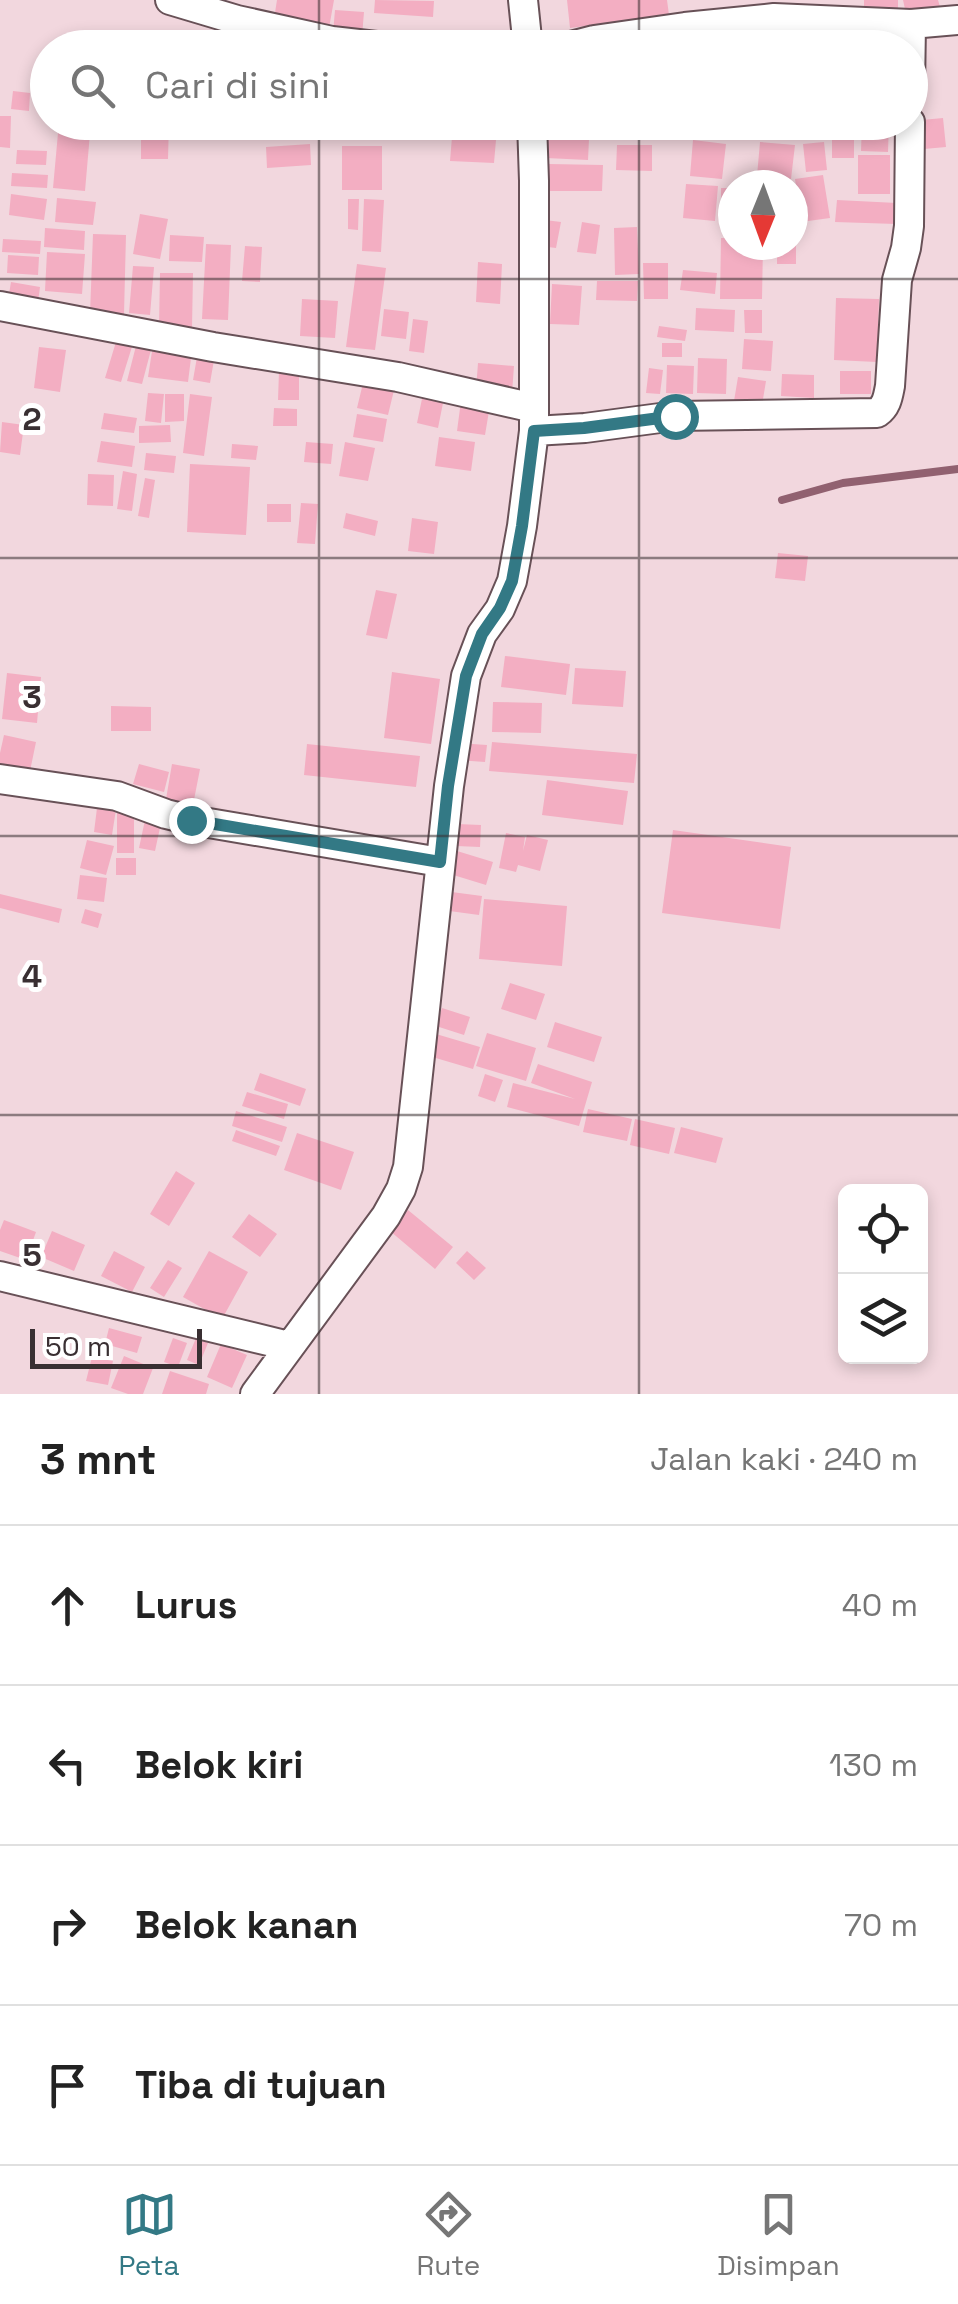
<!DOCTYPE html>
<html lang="id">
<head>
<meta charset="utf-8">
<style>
  :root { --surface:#fff; --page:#f6f6f6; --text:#222; --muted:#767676; --line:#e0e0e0; --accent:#337985 }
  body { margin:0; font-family:"Space Grotesk",sans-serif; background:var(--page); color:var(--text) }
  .controls { position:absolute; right:30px; bottom:30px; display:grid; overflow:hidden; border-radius:15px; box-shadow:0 5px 15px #0003 }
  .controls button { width:90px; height:90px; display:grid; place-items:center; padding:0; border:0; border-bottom:2px solid var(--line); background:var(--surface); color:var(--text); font:50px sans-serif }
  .compass { position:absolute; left:718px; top:170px; width:90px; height:90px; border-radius:50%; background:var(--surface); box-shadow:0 5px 15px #0003; rotate:181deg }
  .scale { position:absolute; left:30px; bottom:25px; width:172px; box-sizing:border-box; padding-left:10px; border:5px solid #392f32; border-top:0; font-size:28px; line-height:35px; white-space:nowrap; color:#392f32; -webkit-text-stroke:8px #fff; paint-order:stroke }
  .stop { position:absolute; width:30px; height:30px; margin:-22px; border:8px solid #337985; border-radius:50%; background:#fff }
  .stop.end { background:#337985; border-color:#fff; box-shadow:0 2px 10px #0008 }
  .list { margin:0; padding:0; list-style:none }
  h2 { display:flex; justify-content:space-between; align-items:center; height:130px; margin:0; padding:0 40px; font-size:42px }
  h2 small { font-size:32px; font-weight:400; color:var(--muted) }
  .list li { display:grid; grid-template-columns:65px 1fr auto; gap:30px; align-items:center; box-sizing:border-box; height:160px; padding:0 40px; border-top:2px solid var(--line) }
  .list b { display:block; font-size:38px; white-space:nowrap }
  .list em { font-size:32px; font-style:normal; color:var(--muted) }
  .icon { flex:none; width:55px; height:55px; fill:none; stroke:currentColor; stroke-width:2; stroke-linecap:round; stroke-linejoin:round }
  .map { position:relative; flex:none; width:958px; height:1394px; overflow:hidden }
  .search { position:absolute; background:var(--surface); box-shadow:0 5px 15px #0003; left:30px; right:30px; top:30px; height:110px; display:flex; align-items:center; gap:25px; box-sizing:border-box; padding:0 35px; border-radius:55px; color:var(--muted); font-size:38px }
  .sheet { height:770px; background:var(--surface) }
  nav { display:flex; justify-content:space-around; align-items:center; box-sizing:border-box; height:140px; border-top:2px solid var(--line); background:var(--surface); font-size:28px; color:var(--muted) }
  nav a { display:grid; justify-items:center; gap:5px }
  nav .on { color:var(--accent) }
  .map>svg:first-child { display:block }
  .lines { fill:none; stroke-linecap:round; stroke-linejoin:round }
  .stream { stroke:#916170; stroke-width:8 }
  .building { fill:#f3aec2 }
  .street-casing { stroke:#685157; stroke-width:32 }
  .street { stroke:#fff; stroke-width:28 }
  .route { stroke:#337985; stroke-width:12 }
  .grid { fill:none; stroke:#392f32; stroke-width:2.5; stroke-opacity:0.55 }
  .grid-label { font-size:32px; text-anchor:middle; font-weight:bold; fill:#392f32; stroke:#fff; stroke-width:10; stroke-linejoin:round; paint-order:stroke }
</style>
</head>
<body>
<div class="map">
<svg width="958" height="1394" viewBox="0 0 958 1394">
  <rect width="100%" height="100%" fill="#f2d7de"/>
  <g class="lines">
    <path class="stream" d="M782 500 843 483 958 469"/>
  </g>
  <path class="building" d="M277 0H334L329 28 274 19Z
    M375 0 434 1 433 17 374 13Z
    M567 0H667L669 15 570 28Z
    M864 0H898V18L864 17Z
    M903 0H938L941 10 907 18Z
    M335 10 364 12 362 36 333 33Z
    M747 28 781 29 780 44 746 42Z
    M701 29H736V48H701Z
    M891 30V48H861L860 31Z
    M784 31H803V48H784Z
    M13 91 30 93 29 111 11 109Z
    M0 116H11L10 148 0 147Z
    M943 118 946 147 924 149 922 120Z
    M59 122H91L85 191 53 188Z
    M141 122H169L168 159H141Z
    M450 122H481L478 137 448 131Z
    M548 122H636L635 134 547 131Z
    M862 122H889L888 152 861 151Z
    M452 137 496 140 494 163 450 161Z
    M548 137 589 139 588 160 546 158Z
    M832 139H854V158H832Z
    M693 140 726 144 722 179 690 176Z
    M760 142 795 145 791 179 757 176Z
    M824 142 827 170 806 172 803 144Z
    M310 144 311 165 267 168 266 147Z
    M617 145H652V171L616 170Z
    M342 146H382V190H342Z
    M17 150 47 151 46 165 16 164Z
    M858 155H890V194H858Z
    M549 164 603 165 602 191H548Z
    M12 173 48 175 47 188 11 186Z
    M823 175 830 218 801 222 795 179Z
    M686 184 718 186 715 221 683 218Z
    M721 188H733V223H721Z
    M11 194 47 199 44 220 9 215Z
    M57 198 96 202 93 225 55 222Z
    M348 199H359L358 230 348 229Z
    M364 199 384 200 381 252 362 251Z
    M837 200 897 203 896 224 835 222Z
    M140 214 168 219 160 259 133 254Z
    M545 220 561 222 556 248 540 246Z
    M582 222 600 225 596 254 577 252Z
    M637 227 639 274 615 275 614 228Z
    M45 228 85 231 84 250 44 247Z
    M93 234 126 235 124 314H90Z
    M170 235 204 237 202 262 169 261Z
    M721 238H733V245H763L762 299H720Z
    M3 239 41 241 40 254 2 252Z
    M206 244 231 245 228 320 202 319Z
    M777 245H796V264H777Z
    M245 246 262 247 260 282 242 281Z
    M47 252 85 254 82 294 45 291Z
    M8 255 39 257 38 275 7 273Z
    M478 262 502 264 500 304 476 302Z
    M643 263H668V299H644Z
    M357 264 386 268 375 350 346 347Z
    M133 266 154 267 150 315 129 313Z
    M683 270 717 273 715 294 680 290Z
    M160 273H193L192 328H159Z
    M597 281H638L637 301 596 300Z
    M11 282 40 287 37 310 7 306Z
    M552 284 582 286 579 325 550 324Z
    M836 298 879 299 877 362 834 360Z
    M302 299 338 301 335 338 300 336Z
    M696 308 735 310 734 332 695 330Z
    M384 309 409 312 406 339 381 336Z
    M744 310H762V333H745Z
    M413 319 428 321 424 353 409 351Z
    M659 326 687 330 685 341 657 337Z
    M119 332 135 337 121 382 105 378Z
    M744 339 773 341 771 371 742 369Z
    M137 342 152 346 142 384 127 381Z
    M662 343H682V357H662Z
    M153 345 192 350 188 382 148 377Z
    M39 347 66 350 60 392 34 388Z
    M197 357 214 360 210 383 193 380Z
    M698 358 727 359 726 394 697 393Z
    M478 363 514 366 512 393 476 390Z
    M667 365 694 366 693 394 666 393Z
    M649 368 663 370 660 394 646 393Z
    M279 371H299V400H278Z
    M840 371H871V394H840Z
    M782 374 814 375V398L781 396Z
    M738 377 766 381 762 405 734 401Z
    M364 379 395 386 388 415 357 408Z
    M148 393 164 394 161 423 145 421Z
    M165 394H184V421L165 422Z
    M190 394 212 397 204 456 183 453Z
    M423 394 444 398 438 428 417 423Z
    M461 401 490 405 485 435 457 431Z
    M274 408 297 409V426H273Z
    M104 413 137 418 134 433 101 429Z
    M357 414 387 419 383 442 353 437Z
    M2 422 24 425 20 455 0 452Z
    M170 425 171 442 139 443V426Z
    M439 437 475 442 471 471 435 466Z
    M101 441 135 446 132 467 97 462Z
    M306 442 333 444 331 464 304 462Z
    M345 442 375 448 368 481 339 476Z
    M232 444 258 446 256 460 231 458Z
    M146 453 176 456 174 473 144 470Z
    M190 464 250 467 246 535 187 532Z
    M123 471 137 474 132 511 117 509Z
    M88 474 114 475 113 506 87 505Z
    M145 478 155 480 149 518 138 516Z
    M301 503 318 504 315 544 297 543Z
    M267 504H291V522H267Z
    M346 513 378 521 375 536 343 528Z
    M412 518 438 522 434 554 408 551Z
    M778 553 808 556 805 581 775 578Z
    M376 590 397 594 387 639 366 635Z
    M505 656 570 664 566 695 501 687Z
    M575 668 626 671 623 707 572 704Z
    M392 672 440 679 431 744 384 738Z
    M7 673 41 677 37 723 2 719Z
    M493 702 542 703 541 733 492 732Z
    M111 706 151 707V731H111Z
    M4 735 36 742 29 776 0 769V753Z
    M492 742 637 754 634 783 489 771Z
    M458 743 487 745 485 762 457 760Z
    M307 744 420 756 416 787 304 775Z
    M139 764 169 772 164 792 133 784Z
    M172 764 200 769 192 810 165 805Z
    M547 780 628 791 623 825 542 815Z
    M98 800 117 803 112 835 94 832Z
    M117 813H134V853H117Z
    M145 820 161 823 155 851 139 848Z
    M457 824 481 825 480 847 456 846Z
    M673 830 791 847 780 929 662 913Z
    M506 833 525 837 523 851 527 835 548 840 540 871 518 865 516 872 499 868Z
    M87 840 114 846 106 875 80 868Z
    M457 851 493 862 486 885 450 874Z
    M116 858H136V875H116Z
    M80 875 107 878 104 902 77 899Z
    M444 891 482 896 479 915 442 910Z
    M0 894 62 909 59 923 0 908Z
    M484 899 567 906 562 966 479 959Z
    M85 909 102 914 98 928 81 923Z
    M510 983 545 994 536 1020 501 1009Z
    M442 1008 470 1017 464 1035 436 1026Z
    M555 1022 602 1037 594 1062 547 1047Z
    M487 1033 536 1048 526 1081 476 1066Z
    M436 1034 480 1047 473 1069 429 1056Z
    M538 1064 592 1082 579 1126 507 1107 513 1083 575 1099 531 1083Z
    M260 1073 306 1089 300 1106 254 1090Z
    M485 1074 503 1080 495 1102 478 1096Z
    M247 1092 288 1104 284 1119 242 1106Z
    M588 1109 632 1119 627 1141 583 1132Z
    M236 1111 287 1127 282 1142 232 1126Z
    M635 1119 675 1128 669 1154 630 1145Z
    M681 1127 723 1138 716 1163 674 1153Z
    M236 1130 280 1146 276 1156 232 1141Z
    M297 1133 354 1152 341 1190 284 1170Z
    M176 1171 195 1183 169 1226 150 1214Z
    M408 1210 453 1247 435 1269 390 1231Z
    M249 1214 277 1234 260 1257 232 1237Z
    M4 1220 36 1232 26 1260 0 1251V1230Z
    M52 1231 85 1245 74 1271 41 1257Z
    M114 1251 145 1267 132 1292 101 1276Z
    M209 1251 248 1272 222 1319 183 1297Z
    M467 1251 486 1268 474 1280 456 1263Z
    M168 1260 182 1268 164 1297 150 1288Z
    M109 1328 142 1337 137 1353 105 1344Z
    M173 1338 187 1343 178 1367 164 1362Z
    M196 1338 208 1343 199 1365 187 1360Z
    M221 1344 247 1355 232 1388 207 1377Z
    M124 1356 153 1368 143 1394H128L111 1388Z
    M92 1357 113 1361 108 1385 86 1381Z
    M170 1371 209 1384 206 1394H162Z"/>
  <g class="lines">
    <g class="street-casing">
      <path id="street" d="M170 0 237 20 332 41 394 48
        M523 0 528 48
        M563 48 594 40 685 27 774 18 911 24 958 20
        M910 89 911 24
        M0 306 213 347 398 377 534 408
        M534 431 585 428 675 416 877 413C887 406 888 396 890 386L897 280 906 248 909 226 910 122
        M0 779 117 796 166 814 191 820 440 862
        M0 1276 289 1346
        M255 1394 386 1216 401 1189 408 1167 449 786 466 676 482 634 500 609 512 581 522 526 534 431V181L532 122"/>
    </g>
    <use href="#street" class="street"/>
  </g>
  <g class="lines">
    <path class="route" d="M191 820 440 862 448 786 466 676 482 634 500 608 512 581 522 526 534 431 584 428 675 416"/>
  </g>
  <path class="grid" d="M319 0V48M639 0V48M319 122V1394M639 122V1394M0 279H958M0 558H958M0 836H958M0 1115H958"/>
  <g class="grid-label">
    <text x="32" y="430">2</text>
    <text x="32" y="708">3</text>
    <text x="32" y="987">4</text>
    <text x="32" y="1266">5</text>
  </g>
</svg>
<div class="controls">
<button><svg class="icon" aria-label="locate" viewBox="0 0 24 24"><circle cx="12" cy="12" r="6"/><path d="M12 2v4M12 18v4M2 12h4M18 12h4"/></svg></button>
<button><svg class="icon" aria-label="layers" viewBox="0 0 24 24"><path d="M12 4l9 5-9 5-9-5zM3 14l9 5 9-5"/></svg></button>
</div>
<svg class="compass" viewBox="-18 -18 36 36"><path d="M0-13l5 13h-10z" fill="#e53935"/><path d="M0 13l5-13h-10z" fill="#767676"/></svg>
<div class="scale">50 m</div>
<div class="stop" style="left:675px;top:416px"></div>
<div class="stop end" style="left:191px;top:820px"></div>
<div class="search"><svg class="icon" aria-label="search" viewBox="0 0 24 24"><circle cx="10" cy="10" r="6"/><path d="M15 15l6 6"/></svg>Cari di sini</div>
</div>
<section class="sheet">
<h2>3 mnt<small>Jalan kaki · 240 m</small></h2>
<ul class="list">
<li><svg class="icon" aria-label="ahead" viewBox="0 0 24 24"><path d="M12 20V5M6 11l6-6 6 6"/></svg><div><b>Lurus</b></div><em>40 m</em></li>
<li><svg class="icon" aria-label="left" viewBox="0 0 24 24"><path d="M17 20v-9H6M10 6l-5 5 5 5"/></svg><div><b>Belok kiri</b></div><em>130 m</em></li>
<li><svg class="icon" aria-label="right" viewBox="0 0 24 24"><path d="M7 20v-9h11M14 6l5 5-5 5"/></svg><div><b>Belok kanan</b></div><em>70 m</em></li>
<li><svg class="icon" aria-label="arrive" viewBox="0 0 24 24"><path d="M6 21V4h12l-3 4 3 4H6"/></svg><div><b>Tiba di tujuan</b></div></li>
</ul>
</section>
<nav>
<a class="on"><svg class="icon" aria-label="map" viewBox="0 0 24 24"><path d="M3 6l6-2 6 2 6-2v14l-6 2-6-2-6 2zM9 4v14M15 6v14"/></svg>Peta</a>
<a><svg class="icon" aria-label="directions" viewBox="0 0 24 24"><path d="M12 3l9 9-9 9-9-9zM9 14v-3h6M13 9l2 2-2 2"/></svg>Rute</a>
<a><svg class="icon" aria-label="saved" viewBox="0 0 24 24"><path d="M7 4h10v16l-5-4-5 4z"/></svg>Disimpan</a>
</nav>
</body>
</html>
